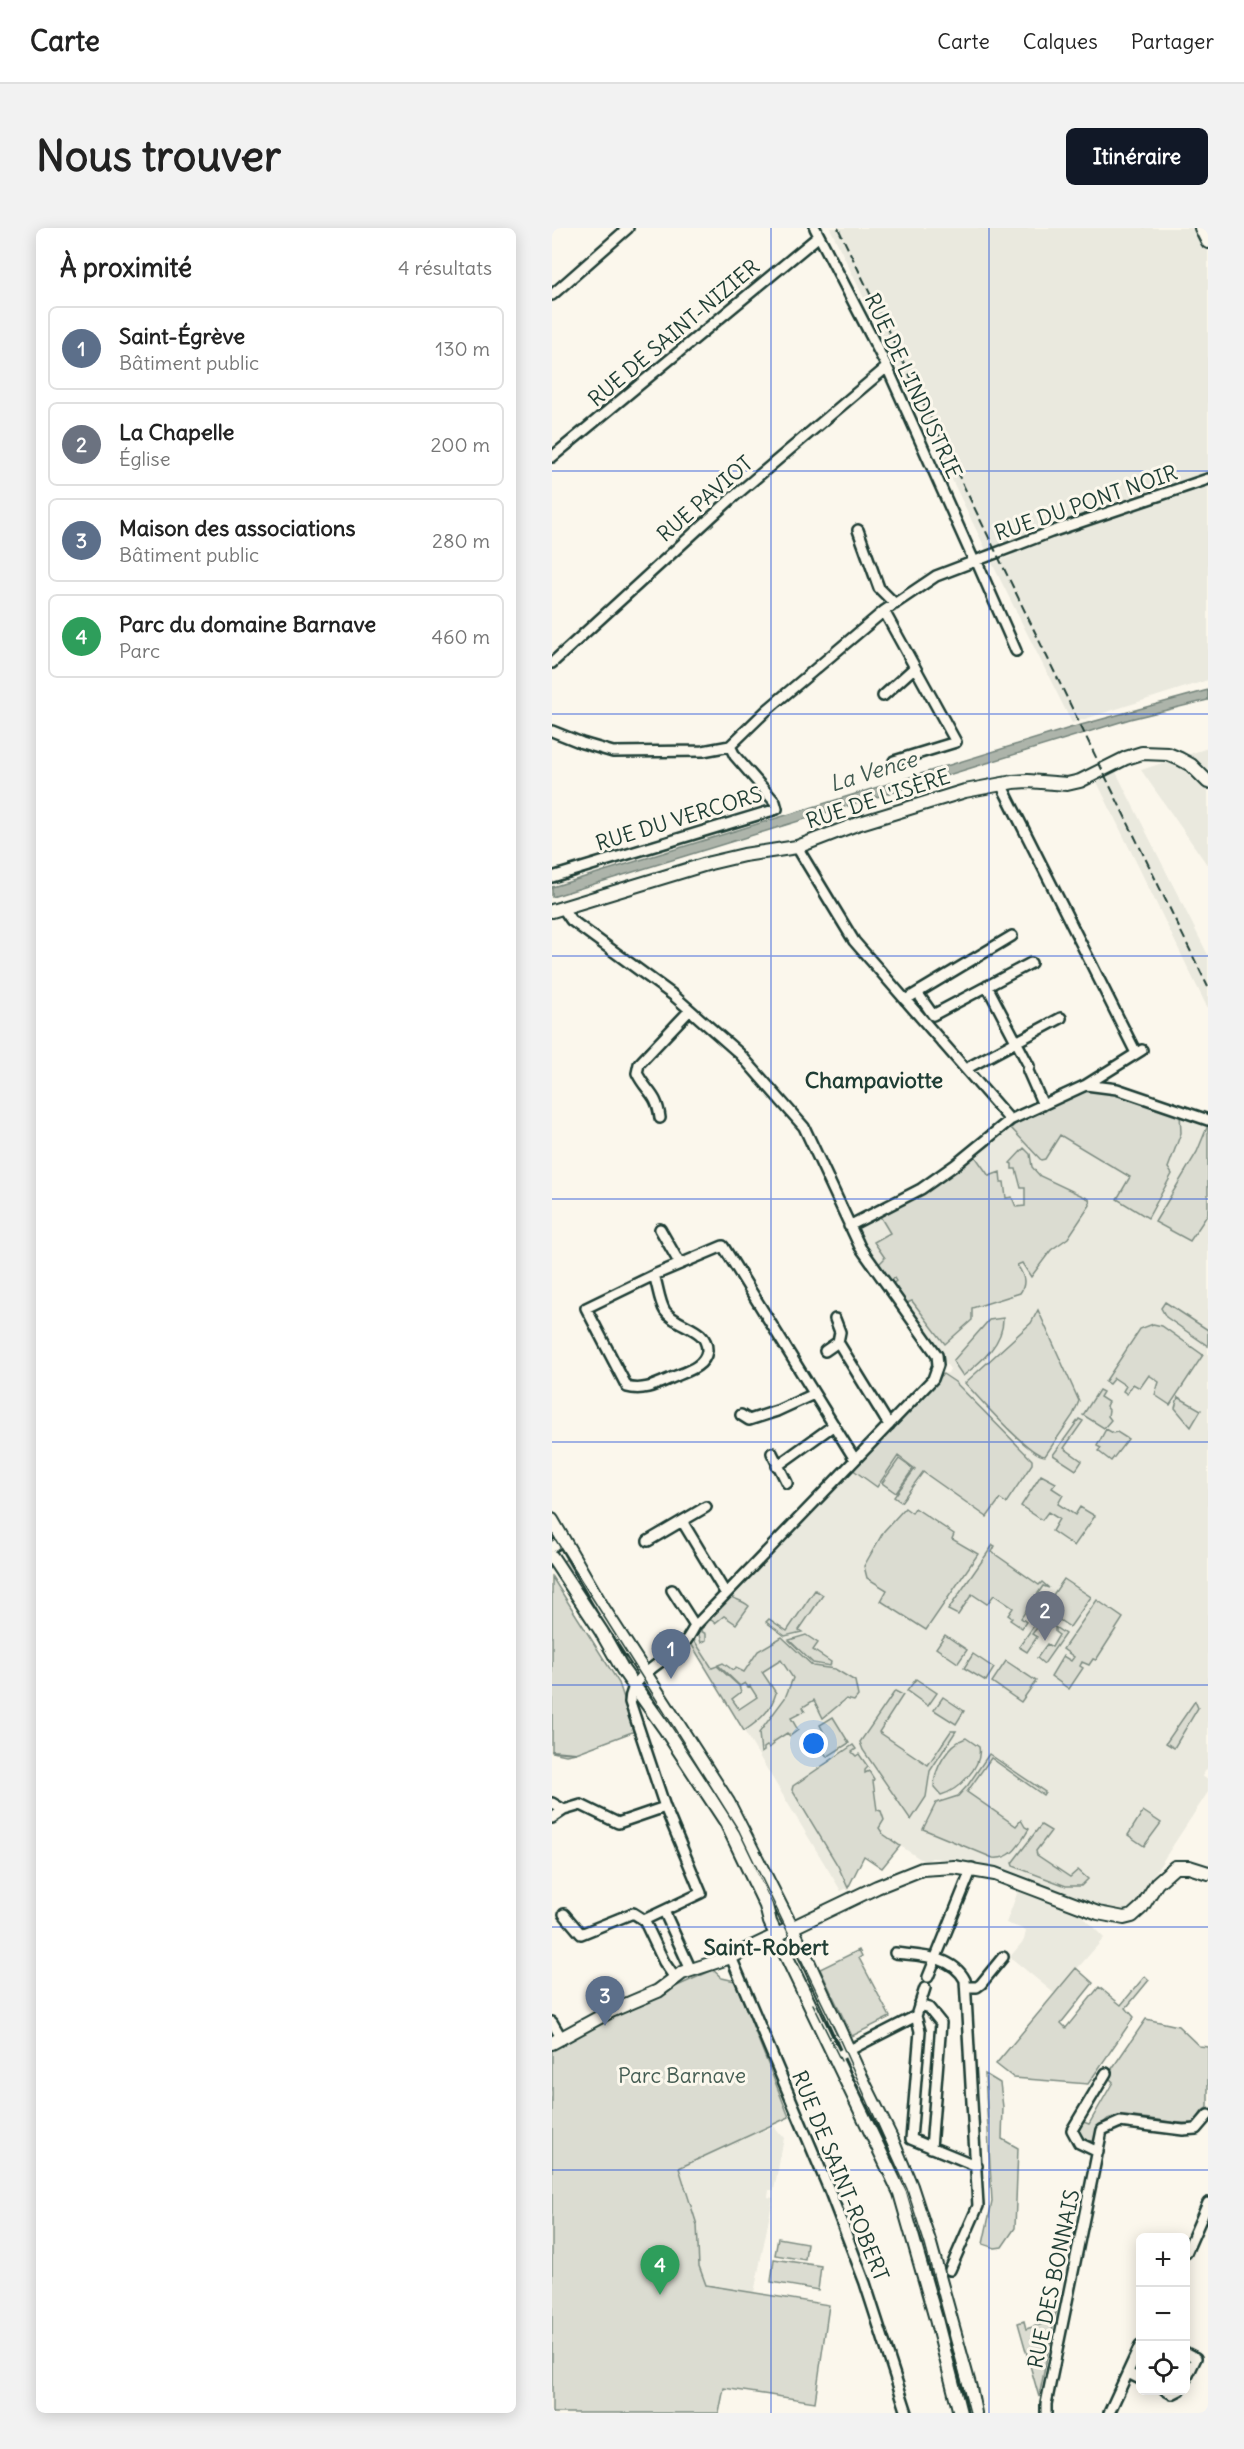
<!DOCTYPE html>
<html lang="fr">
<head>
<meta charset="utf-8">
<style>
  :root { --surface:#fff; --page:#f2f2f2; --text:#222; --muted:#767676; --line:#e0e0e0; --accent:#111827 }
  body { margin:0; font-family:Delius,sans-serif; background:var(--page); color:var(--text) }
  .controls { position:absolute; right:18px; bottom:18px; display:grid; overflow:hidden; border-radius:9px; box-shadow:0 3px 15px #0003 }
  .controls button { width:54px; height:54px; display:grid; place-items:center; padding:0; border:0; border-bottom:2px solid var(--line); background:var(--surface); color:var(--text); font:30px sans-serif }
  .you { position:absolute; left:262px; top:1516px; width:21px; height:21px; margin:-15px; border:4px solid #fff; border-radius:50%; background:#1a73e8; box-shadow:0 0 0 9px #1a73e833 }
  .badge { display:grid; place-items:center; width:39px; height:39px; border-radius:50%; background:var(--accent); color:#fff; font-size:20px; font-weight:700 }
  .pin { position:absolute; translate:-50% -50px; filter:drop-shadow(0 2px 3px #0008) }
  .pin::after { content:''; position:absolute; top:32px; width:21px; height:18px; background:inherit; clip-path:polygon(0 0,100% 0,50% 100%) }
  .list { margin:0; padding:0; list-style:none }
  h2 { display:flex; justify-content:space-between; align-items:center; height:78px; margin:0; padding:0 24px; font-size:26px }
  h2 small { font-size:20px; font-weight:400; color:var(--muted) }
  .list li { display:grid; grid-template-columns:39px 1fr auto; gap:18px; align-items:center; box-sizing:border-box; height:84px; margin:0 12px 12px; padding:0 12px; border:2px solid var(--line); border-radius:9px }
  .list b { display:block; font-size:22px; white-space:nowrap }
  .list p { margin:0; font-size:20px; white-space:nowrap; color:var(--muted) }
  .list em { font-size:20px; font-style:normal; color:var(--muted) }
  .icon { flex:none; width:33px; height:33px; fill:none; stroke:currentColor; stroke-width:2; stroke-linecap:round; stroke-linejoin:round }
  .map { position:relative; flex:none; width:656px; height:2185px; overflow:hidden; border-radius:9px }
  header { display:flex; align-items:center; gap:36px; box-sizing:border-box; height:84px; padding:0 30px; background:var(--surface); border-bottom:2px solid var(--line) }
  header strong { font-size:28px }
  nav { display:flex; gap:33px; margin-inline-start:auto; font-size:21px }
  .intro { display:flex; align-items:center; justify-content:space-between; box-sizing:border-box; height:144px; padding:0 36px }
  h1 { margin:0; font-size:42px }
  .button { padding:15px 27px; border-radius:9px; background:var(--accent); color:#fff; font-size:21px; font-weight:700 }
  main { display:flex; gap:36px; padding:0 36px }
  aside { flex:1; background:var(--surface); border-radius:9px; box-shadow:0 3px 15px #0003 }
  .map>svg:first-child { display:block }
  .built { fill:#eae9de }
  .green { fill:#dbdcd1; stroke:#7d8c82; stroke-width:1.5 }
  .water { fill:#adb4aa; stroke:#74847b; stroke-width:1.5 }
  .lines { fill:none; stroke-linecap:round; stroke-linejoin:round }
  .stream { stroke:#74847b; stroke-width:2 }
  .street-casing { stroke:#1f3d34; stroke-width:14 }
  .secondary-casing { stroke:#1f3d34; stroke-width:16 }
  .street { stroke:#fbf7ec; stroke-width:9 }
  .secondary { stroke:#fbf7ec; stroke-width:12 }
  .tram { stroke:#1f3d34; stroke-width:1.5 }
  .rail { stroke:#1f3d34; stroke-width:2; stroke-dasharray:9 4.5; stroke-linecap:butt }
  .grid { fill:none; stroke:#1d4ed8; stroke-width:1.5; stroke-opacity:0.55 }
  .labels { text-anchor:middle; stroke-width:6; stroke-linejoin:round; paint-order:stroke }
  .street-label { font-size:21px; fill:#1f3d34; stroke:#fbf7ec }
  .park-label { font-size:21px; fill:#455d53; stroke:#fbf7ec }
  .water-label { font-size:22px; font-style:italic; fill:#425b52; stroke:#fbf7ec }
  .neighbourhood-label { font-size:22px; font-weight:bold; fill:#1f3d34; stroke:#fbf7ec }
</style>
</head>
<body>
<header>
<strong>Carte</strong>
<nav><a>Carte</a><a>Calques</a><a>Partager</a></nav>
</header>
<div class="intro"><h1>Nous trouver</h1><a class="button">Itinéraire</a></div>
<main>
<aside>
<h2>À proximité<small>4 résultats</small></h2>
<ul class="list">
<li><span class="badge" style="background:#5c6f8a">1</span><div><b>Saint-Égrève</b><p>Bâtiment public</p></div><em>130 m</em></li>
<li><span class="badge" style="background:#6b7280">2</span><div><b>La Chapelle</b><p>Église</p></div><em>200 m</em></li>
<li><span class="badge" style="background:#5c6f8a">3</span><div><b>Maison des associations</b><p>Bâtiment public</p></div><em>280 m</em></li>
<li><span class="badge" style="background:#2e9e5b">4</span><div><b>Parc du domaine Barnave</b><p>Parc</p></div><em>460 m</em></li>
</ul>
</aside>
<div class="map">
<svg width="656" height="2185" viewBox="0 0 656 2185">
  <rect width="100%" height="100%" fill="#fbf7ec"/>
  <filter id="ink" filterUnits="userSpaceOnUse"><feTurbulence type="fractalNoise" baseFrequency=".0167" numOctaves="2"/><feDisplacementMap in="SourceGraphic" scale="12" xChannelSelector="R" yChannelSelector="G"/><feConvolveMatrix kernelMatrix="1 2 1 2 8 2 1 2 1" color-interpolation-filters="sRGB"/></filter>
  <g filter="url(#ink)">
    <path class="built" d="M278 0H656V452L520 495 440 335 460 328 454 315 434 322Z
      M656 520V638L589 542Z
      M564 544 656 727V781L545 554Z
      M546 861 656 895V1539L650 1548 656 1552V1564L582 1677 574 1682 564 1683 542 1676 426 1634 380 1630 373 1634 330 1606 312 1628 296 1660 289 1663 138 1414 147 1409 148 1397 185 1361 391 1146 396 1145 398 1141 321 1032 303 999 374 962 402 944 466 894Z
      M466 1663 528 1686 552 1710 503 1766 458 1729 472 1712 474 1702 454 1695Z
      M222 1898 232 1910 222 1962H217L216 1969 221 1970 202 2065 153 2057 147 2038 145 1997 127 1940 211 1901 212 1903Z"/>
    <path class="green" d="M546 861 561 863 628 885 629 905 616 940 620 946 596 990 565 971 578 949 508 907 493 931 489 932 459 900C472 887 528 862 546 861Z
      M656 897V986L638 1013 603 994 645 924Z
      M472 920 478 926 480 939 488 948 537 971 538 977 516 1010 499 1022 479 1049 470 1035 465 1037C472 1047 475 1055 468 1065L420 1080V1092L393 1116 360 1073 352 1076 339 1057 344 1053 342 1050 336 1054 325 1038 333 1030 322 1014 338 1005 326 985 374 962 423 928 437 948 448 944 449 954H452L454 970 460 969 464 979 473 978V960H469L464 941H460V936L458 935Z
      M613 1074 656 1102V1118L614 1089 609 1080Z
      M486 1082 527 1173 521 1187 493 1228C477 1228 426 1169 413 1155L479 1095Z
      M451 1090C452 1115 430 1133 411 1148L401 1133 437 1092Z
      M601 1096 610 1098 651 1127 618 1177 603 1167 607 1154 597 1147 588 1160 581 1156 575 1166 571 1163 574 1158 562 1150 557 1156 553 1154 588 1101Z
      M391 1146 403 1154 480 1232V1236L454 1275 448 1271 435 1289 371 1244 349 1274 342 1269 363 1241 346 1228 325 1259 300 1241Z
      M547 1162 551 1164 548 1169 556 1174 554 1178 557 1182 556 1188 559 1192 552 1200 531 1187Z
      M626 1169 649 1182 639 1199 623 1180Z
      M527 1191 531 1193 512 1220 530 1233 524 1242 501 1227Z
      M554 1201 561 1205 565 1204 576 1211 559 1233 546 1223 549 1220 545 1218Z
      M347 1231 361 1241 344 1265 330 1255Z
      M489 1247 504 1255 500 1260 511 1267 506 1276 523 1287 528 1279 543 1288 522 1318 500 1303 507 1291 496 1284 490 1292 469 1278Z
      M353 1280 360 1285 363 1280 402 1306 400 1311 426 1326 374 1402 329 1373 335 1362 315 1350 312 1338 332 1303Z
      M441 1317 443 1318 440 1324 487 1357 490 1354 497 1360 491 1358 469 1390 474 1394 470 1400 458 1392 460 1390 456 1387 461 1380 442 1367 435 1376 420 1366 406 1387 396 1382Z
      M17 1330 81 1432 73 1438 7 1335Z
      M0 1349 67 1455 83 1503 24 1525 14 1527 0 1524Z
      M512 1351 539 1369 518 1399 491 1381Z
      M263 1362 271 1367 247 1402 250 1404 233 1408 214 1394 217 1391 235 1403Z
      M178 1368C183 1372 190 1372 197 1378L184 1396 172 1388 163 1395 158 1391 149 1403 154 1406V1412L149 1415 146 1403 148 1397Z
      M545 1372 571 1390 544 1432 541 1431 537 1437 530 1434 528 1438 531 1440 517 1461 499 1448 511 1428 519 1433 522 1429 511 1421Z
      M488 1389 513 1406 492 1436 485 1430 495 1416 500 1419 507 1407 503 1404V1399L489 1395 480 1406 485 1409 475 1424 467 1419Z
      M254 1407 266 1415 261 1422 279 1434 278 1438 261 1435 237 1412Z
      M393 1407 415 1422 406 1435 384 1420Z
      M230 1409 261 1438 283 1441 303 1453 306 1468 302 1473 294 1471 271 1490 262 1472 251 1479 253 1483 239 1490 246 1502 238 1508 235 1505 221 1514 222 1516 217 1520 215 1518 212 1520V1523L209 1525 207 1505 233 1470 241 1450 229 1432 210 1444 224 1465C219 1483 207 1493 192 1503L138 1414 142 1412 160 1440 165 1438 187 1458 189 1464 180 1471 187 1481 205 1469 198 1458 196 1459 193 1455 188 1458 166 1437 171 1435 181 1442 184 1440 192 1444 206 1423Z
      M421 1426 442 1440 434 1453 412 1440Z
      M454 1433 484 1453 469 1474 440 1454Z
      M364 1451 385 1465 376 1478 355 1463Z
      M343 1463 351 1467 327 1504 376 1537 399 1503H404L378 1543 374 1569 359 1592 311 1522 308 1514Z
      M391 1469 412 1483 404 1496 382 1482Z
      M643 1473 646 1480 622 1520 614 1515Z
      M281 1489 297 1515 275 1529 268 1518 274 1509 268 1497Z
      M414 1510 427 1519C431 1539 406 1562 389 1567L382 1559C382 1541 396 1516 414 1510Z
      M301 1517 304 1521 300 1524 304 1528 307 1526 316 1539 313 1542V1545L317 1543 322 1551 321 1553 325 1582 329 1583 332 1592 327 1600 331 1606 348 1618 330 1640 312 1628 296 1660 286 1638 240 1562 241 1558Z
      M437 1526 493 1564 491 1567 439 1530 415 1564 464 1598 469 1592 473 1599 477 1601C468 1615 461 1632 441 1630L371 1601 384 1575 406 1568 416 1557Z
      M591 1583 609 1595 592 1618 576 1607Z
      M489 1597 499 1603 484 1623 485 1627 518 1649 526 1642 536 1651 529 1658H514L461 1638 460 1635Z
      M307 1722 310 1728 307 1730 338 1789 300 1808 268 1741Z
      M524 1740 541 1755 509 1795 514 1800 547 1759 569 1777 593 1748 597 1752 574 1780 582 1789 536 1856 462 1850 444 1836Z
      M161 1742 170 1750 183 1753 237 1889 127 1940 145 1997 147 2038 154 2057 277 2077 263 2174 172 2160 167 2185H0V1820L87 1775Z
      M594 1791 626 1798 647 1818 656 1819V1879L650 1883 643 1895C620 1898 576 1883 558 1890 549 1893 548 1905 545 1914L534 1912 527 1905 529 1893 537 1896 561 1854 555 1848Z
      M301 1835 358 1960 420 2185H411L367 2018 291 1840Z
      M433 1846 448 1855 451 1879 450 1911 466 1920 463 2000 450 2019 443 2020 431 2016 440 1974Z
      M226 2010 255 2015 253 2032 223 2027Z
      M222 2031 269 2038 266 2062 219 2054Z
      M504 2084 487 2169 466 2095 472 2093 474 2101 497 2094 499 2085Z"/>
    <path class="water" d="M656 462V472L578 491 0 669V659L10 656 518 500Z"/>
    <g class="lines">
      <path class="stream" d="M0 1523 24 1525"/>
      <g class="street-casing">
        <path id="street" d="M263 0 335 139 422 333
          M0 67 76 0
          M0 229 267 8
          M306 302 327 360 343 376
          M424 332 464 423
          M332 383 404 514 342 533
          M0 435 178 272 335 139
          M331 468 362 440
          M0 503 30 515 61 524 151 523 178 518 215 482 332 383 384 348 499 304 656 251
          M449 556 584 825
          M245 619 302 713 458 892
          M0 649 225 581 223 574 183 528 178 518
          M10 679 19 692 121 767 188 826 252 899 308 1019 385 1127 386 1137 381 1151 143 1398C140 1403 137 1409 133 1414 116 1433 78 1446 78 1474L113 1579 149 1665 92 1692
          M435 758 477 838 476 843 491 877
          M369 770 381 787 479 735
          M353 772 460 708
          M419 838 509 790
          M534 857 590 822
          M108 890C105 865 94 864 85 845L87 836 138 782
          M297 998 369 961 403 937 458 892 534 857 565 861 656 892
          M108 1001 128 1036
          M102 1047C106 1058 107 1073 113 1083 124 1099 156 1099 155 1123 153 1138 136 1143 124 1148 107 1155 93 1164 75 1159L34 1080 102 1047 171 1018 302 1230
          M286 1114 337 1197
          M273 1123 286 1114 288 1104 283 1091
          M189 1187 197 1192 225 1183 262 1166
          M220 1225 235 1255
          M225 1238 282 1197
          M130 1293 174 1366
          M96 1313 154 1279
          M0 1319 11 1312
          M120 1362 143 1398
          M0 1575 12 1582 29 1577 66 1595 113 1579
          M0 1590 12 1582
          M112 1683 139 1742
          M12 1686 29 1706 81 1685 92 1692 112 1734 123 1750
          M343 1725C368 1728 400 1727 413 1752L426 1978 398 2042
          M179 1729 278 1964 313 2055 355 2185
          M376 1749 420 1640
          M414 1759H425L429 1756 451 1729
          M367 1777 377 1780 389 1795 379 1920
          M364 1788 368 1803 359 1911 425 1938
          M0 1794 10 1811
          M282 1830 364 1788 373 1760
          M546 1924 527 1915 520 1902 554 1845
          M634 2025 656 1975
          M634 2125 644 2130 634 2151
          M576 2145 588 2151
          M613 2162 620 2166 628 2162
          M494 2185V2176L550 1902 568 1894 631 1902 644 1901 656 1887
          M557 2185 588 2118"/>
      </g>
      <g class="secondary-casing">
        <path id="secondary" d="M649 0 656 14
          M0 683 158 635 192 627 245 619 305 596 413 563 461 554 476 553 515 556 528 553 574 530 590 525 616 526 628 531 639 537 656 554
          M0 1292 51 1380 176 1574 249 1718 306 1843 340 1912 359 1958 378 2016 418 2160 423 2185
          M0 1329 49 1403 71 1442 113 1501 174 1594 214 1678 218 1694 348 1965 384 2091 408 2185
          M0 1815 59 1783 106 1763 130 1745 179 1729 325 1659 370 1641 402 1639 443 1646 546 1685 572 1690 580 1688 590 1679 605 1655 623 1639H637L656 1645"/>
      </g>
      <use href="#street" class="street"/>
      <use href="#secondary" class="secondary"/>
      <path class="tram" d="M0 1306 187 1603 286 1808 355 1961 373 2017 418 2185
        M261 1776 289 1833"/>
      <path class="rail" d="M286 0 656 759"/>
    </g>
  </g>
  <path class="grid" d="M219 0V2185M437 0V2185M0 243H656M0 486H656M0 728H656M0 971H656M0 1214H656M0 1457H656M0 1699H656M0 1942H656"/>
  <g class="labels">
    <g class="street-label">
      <text transform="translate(122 105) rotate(-40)" y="7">RUE DE SAINT-NIZIER</text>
      <text transform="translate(361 158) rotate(65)" y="7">RUE DE L'INDUSTRIE</text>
      <text transform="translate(153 271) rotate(-41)" y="7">RUE PAVIOT</text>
      <text transform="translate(534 275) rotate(-19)" y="7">RUE DU PONT NOIR</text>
      <text transform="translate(326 571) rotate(-18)" y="7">RUE DE L'ISÈRE</text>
      <text transform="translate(127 591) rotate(-17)" y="7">RUE DU VERCORS</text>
      <text transform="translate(288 1948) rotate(68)" y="7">RUE DE SAINT-ROBERT</text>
      <text transform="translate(502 2051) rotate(-78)" y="7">RUE DES BONNAIS</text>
    </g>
    <g class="park-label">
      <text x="130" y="1855">Parc Barnave</text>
    </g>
    <g class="water-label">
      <text transform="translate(321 543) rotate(-17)" y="8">La Vence</text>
    </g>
    <g class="neighbourhood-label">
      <text x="322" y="860">Champaviotte</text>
      <text x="214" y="1727">Saint-Robert</text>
    </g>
  </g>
</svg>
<div class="controls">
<button>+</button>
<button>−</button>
<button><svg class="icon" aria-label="locate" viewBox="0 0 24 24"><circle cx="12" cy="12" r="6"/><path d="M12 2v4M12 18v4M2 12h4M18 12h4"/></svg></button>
</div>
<div class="you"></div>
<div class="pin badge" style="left:119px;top:1451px;background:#5c6f8a">1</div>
<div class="pin badge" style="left:493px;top:1413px;background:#6b7280">2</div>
<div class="pin badge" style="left:53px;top:1798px;background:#5c6f8a">3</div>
<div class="pin badge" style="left:108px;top:2067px;background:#2e9e5b">4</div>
</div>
</main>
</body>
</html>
